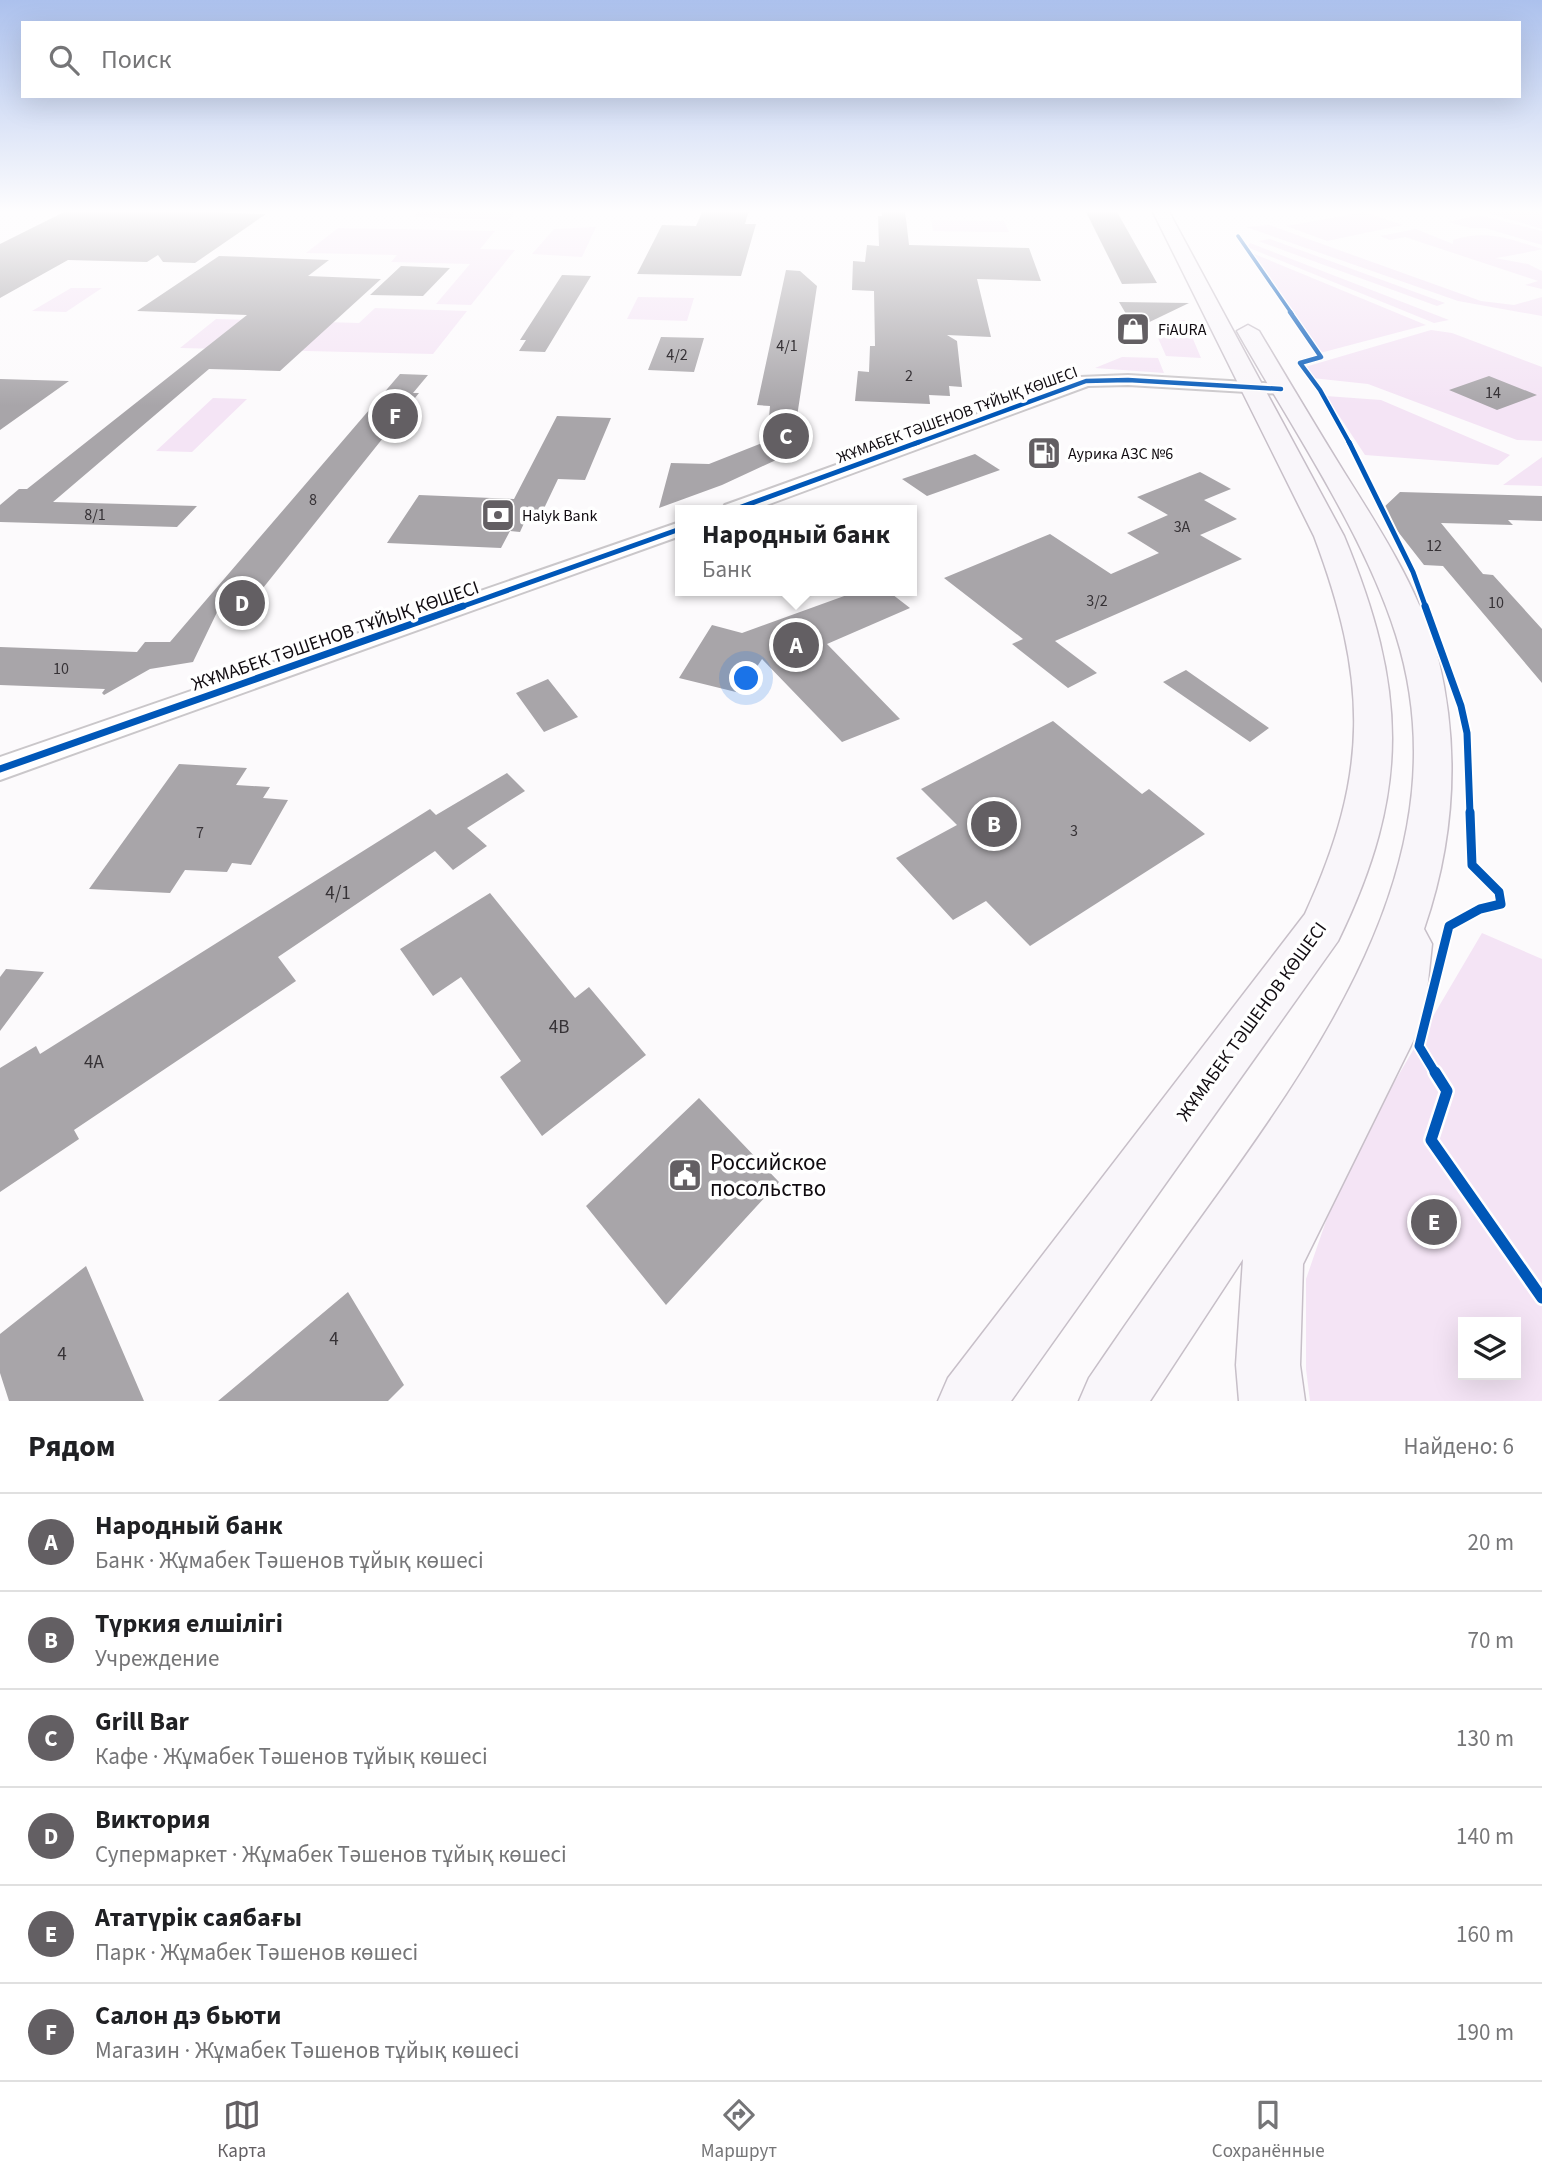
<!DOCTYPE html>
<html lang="ru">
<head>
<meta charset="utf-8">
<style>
  :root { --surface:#fff; --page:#f2f2f2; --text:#202124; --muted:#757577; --line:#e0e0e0; --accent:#635f63 }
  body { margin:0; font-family:"Source Sans 3",sans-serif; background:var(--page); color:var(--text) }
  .controls { position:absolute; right:21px; bottom:21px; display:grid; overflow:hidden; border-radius:0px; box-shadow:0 7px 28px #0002 }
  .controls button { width:63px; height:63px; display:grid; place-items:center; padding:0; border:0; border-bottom:2px solid var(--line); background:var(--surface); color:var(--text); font:35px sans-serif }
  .you { position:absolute; left:747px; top:679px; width:24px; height:24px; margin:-18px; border:5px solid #fff; border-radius:50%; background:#1a73e8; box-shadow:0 0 0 10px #1a73e833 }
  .badge { display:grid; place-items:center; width:46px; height:46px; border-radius:50%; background:var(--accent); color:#fff; font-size:23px; font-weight:700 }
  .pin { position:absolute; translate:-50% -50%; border:4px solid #fff; box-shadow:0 2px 7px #0006 }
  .popup { position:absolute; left:675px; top:505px; width:242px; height:91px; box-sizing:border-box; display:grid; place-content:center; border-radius:0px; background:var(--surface); filter:drop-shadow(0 2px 5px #0005); font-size:23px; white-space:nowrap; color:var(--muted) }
  .popup b { font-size:26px; color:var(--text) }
  .popup::after { content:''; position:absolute; left:50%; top:100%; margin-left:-14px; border:14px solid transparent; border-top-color:var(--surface) }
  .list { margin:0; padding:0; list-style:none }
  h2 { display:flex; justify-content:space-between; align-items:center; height:91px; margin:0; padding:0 28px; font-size:30px }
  h2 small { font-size:23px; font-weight:400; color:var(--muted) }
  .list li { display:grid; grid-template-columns:46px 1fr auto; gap:21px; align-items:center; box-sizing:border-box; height:98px; padding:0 28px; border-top:2px solid var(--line) }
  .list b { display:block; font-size:26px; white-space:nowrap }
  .list p { margin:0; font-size:23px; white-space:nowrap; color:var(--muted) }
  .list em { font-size:23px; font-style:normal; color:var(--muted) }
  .icon { flex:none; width:38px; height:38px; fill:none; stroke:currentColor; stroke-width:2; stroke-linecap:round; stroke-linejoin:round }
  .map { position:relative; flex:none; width:1542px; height:1401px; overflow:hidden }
  .search { position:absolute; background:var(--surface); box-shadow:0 7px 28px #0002; left:21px; right:21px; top:21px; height:77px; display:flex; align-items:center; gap:18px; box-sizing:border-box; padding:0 24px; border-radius:0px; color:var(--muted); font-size:26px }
  .sheet { height:679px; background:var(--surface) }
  nav { display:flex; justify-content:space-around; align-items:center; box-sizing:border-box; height:98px; border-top:2px solid var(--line); background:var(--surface); font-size:19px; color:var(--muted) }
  nav a { display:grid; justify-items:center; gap:4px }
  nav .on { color:var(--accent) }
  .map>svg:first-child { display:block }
  .green { fill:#f4e4f5; fill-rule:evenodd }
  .building { fill:#a8a5a9 }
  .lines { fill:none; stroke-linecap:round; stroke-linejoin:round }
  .minor-casing { stroke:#cac7ca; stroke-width:4 }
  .major-casing { stroke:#c7bfc8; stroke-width:3 }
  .minor { fill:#fffeff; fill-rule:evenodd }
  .major { fill:#f9f6fa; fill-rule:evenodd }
  .cycleway-far5-casing { stroke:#fff; stroke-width:6 }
  .cycleway-far4-casing { stroke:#fff; stroke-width:7 }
  .cycleway-far3-casing { stroke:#fff; stroke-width:9 }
  .cycleway-far2-casing { stroke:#fff; stroke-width:11 }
  .cycleway-far1-casing { stroke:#fff; stroke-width:13 }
  .cycleway-casing { stroke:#fff; stroke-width:16 }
  .cycleway-far5 { stroke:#0057b8; stroke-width:3.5 }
  .cycleway-far4 { stroke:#0057b8; stroke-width:4.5 }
  .cycleway-far3 { stroke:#0057b8; stroke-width:5 }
  .cycleway-far2 { stroke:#0057b8; stroke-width:7 }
  .cycleway-far1 { stroke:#0057b8; stroke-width:9 }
  .cycleway { stroke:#0057b8; stroke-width:11 }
  .labels { text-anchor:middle; stroke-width:7; stroke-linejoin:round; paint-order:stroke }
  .far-poi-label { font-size:16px; fill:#100b10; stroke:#fff; text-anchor:start }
  .number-label { font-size:16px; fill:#363236 }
  .far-street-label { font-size:16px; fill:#100b10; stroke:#fff }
  .street-label { font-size:19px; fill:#100b10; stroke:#fff }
  .near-number-label { font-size:19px; fill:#363236 }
  .near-poi-label { font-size:23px; fill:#100b10; stroke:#fff; text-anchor:start }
</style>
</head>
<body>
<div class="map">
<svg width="1542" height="1401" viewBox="0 0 1542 1401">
  <rect width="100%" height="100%" fill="#fcfafc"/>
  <path class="green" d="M420 210H517L508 220 412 217Z
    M1501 210H1542V229L1488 213Z
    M1364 212 1403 225 1327 241 1286 226Z
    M1479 215 1542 231V245L1485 228H1470L1448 222Z
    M931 220 1004 221 1009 232 933 231Z
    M1269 225 1481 301 1514 305 1542 297V316L1458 301 1246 227Z
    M596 227 582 257 532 254 554 229Z
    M338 228 495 231 480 249 515 250 471 305 436 304 470 264 391 262 397 255 306 253Z
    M1416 229 1453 244V240C1488 229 1509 239 1542 249 1540 250 1499 258 1495 258L1528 264 1542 271V289L1525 285 1538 281 1405 237 1390 240 1380 236Z
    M1270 239 1445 303 1437 306 1258 241Z
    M1250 243 1449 320 1434 323 1247 247Z
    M1247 251 1426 325 1320 353Z
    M71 288H102L66 312 32 311Z
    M638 297 694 298 687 321 627 319Z
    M375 308 467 311 433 354 180 348 216 319 359 323Z
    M1179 320H1185L1201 358 1166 356 1158 338 1164 336Z
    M1431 330 1452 333 1542 367V441L1517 440 1368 384 1312 378 1305 367Z
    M1122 357 1158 358 1164 373 1095 368Z
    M1326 396 1381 400 1510 455 1498 465 1365 455Z
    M213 398 247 399 192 452 156 451Z
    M1542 457V486L1503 485Z
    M1482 933 1542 959V1401H1310L1306 1369V1279L1345 1166ZM1463 1322H1516V1375H1463Z"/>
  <path class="building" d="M68 210H227L223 213 266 214 195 263 163 262 158 255 147 262 68 260 0 298V244Z
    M703 210H749L745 224H756L741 276 637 274 662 225 696 226Z
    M881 210H905L909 245 1029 248 1041 281 977 279 991 337 947 335 957 341 962 387 949 386 950 396 929 395 930 404 855 401 858 371 869 372 870 346H875L874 291 852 290 853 261 865 262 867 245 879 246 878 216H882Z
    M1085 210H1116L1157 283 1122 284Z
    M219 256 329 260 308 276 381 279 280 371 209 369 53 502 197 506 177 527 0 522V505L19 489H27L247 315 137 311Z
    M401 266 450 268 423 296 370 295Z
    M786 270 800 271 817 286 796 423 803 424 800 449 722 485 659 508 671 463 709 464 767 441 770 406 757 405Z
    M562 275 591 276 545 352 519 351 526 340H520Z
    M1119 302 1189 303 1135 329Z
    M661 337 704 338 694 372 648 370Z
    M400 374 428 375 413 393H419L247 608 220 606 193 662 150 669 104 695 102 693 105 689 0 685V647L137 652 145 642H170Z
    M1489 376 1537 395 1497 410 1449 390Z
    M0 379 69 381 0 430Z
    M557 416 611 418 585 480 558 479 538 521H525L520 532 510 531 501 548 387 543 419 495 514 499Z
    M975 454 1000 470 927 496 902 479Z
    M1200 472 1231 489 1204 500 1237 519 1200 535 1242 559 1055 641 1097 673 1068 688 1012 644 1023 639 944 578 1050 534 1111 574 1159 553 1127 533 1168 515 1137 497Z
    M1400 492 1542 496V521L1508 520 1513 525 1441 523 1483 574 1493 575 1542 629V683L1443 566 1424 565 1381 510Z
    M858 591H888L910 608 827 644 900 719 842 742 762 659 740 693 679 678 712 625 742 633Z
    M1186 670 1269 728 1250 742 1163 682Z
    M548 679 578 717 544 732 516 693Z
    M1053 721 1142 794 1149 789 1205 834 1030 946 986 901 953 920 896 858 957 825 921 789Z
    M179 764 247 768 236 785 270 787 263 798 288 800 251 865 232 863 227 872 185 870 170 893 89 889Z
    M507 773 525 791 467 828 487 846 453 870 435 851 278 957 296 981 74 1130 79 1139 0 1192V1068L36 1046 40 1054 430 809 436 815Z
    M490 893 575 998 589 987 646 1055 542 1136 500 1077 521 1061 461 977 433 996 400 949Z
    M6 969 44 972 0 1031V977Z
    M699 1098 779 1182 666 1305 586 1206Z
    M86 1266 144 1401H9L0 1373V1334Z
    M348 1292 404 1385 388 1401H218Z"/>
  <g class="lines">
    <g class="minor-casing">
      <path id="minor" d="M1128 375 1281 384 1290 389 1281 394 1128 385 1088 386 753 510H722L725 505 1080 377Z
        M680 522V536L0 780V757Z"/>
    </g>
    <g class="major-casing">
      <path id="major" d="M1152 210H1168L1344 536C1407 688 1411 791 1338 941L1011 1401H938L948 1378 1305 914C1370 773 1368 680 1314 536Z
        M1248 325 1259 331C1287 378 1315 425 1344 472 1381 531 1422 594 1439 662 1460 752 1454 842 1424 929L1432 944 1424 1019 1303 1264 1300 1365 1305 1401H1239L1236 1365 1243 1259 1150 1401H1079L1089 1378C1129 1319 1170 1261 1212 1203 1330 1039 1463 848 1396 635 1364 533 1290 425 1237 331Z"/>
    </g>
    <use href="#minor" class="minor"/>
    <use href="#major" class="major"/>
    <g class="cycleway-far5-casing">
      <path id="cycleway-far5" d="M1238 236 1292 314"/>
    </g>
    <g class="cycleway-far4-casing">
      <path id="cycleway-far4" d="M1290 312 1321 357 1300 363 1320 390 1350 444
        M914 444 1086 381 1128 380 1281 389"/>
    </g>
    <g class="cycleway-far3-casing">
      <path id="cycleway-far3" d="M1349 442 1413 572 1426 608
        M733 510 919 442
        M458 608 680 529"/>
    </g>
    <g class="cycleway-far2-casing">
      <path id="cycleway-far2" d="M1425 606 1461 706 1467 733 1470 814
        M0 769 463 606"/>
    </g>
    <g class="cycleway-far1-casing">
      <path id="cycleway-far1" d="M1436 1074 1419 1046 1449 926 1480 909 1501 904 1499 892 1472 865 1470 812"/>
    </g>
    <g class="cycleway-casing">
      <path id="cycleway" d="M1435 1072 1447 1091 1431 1140 1542 1298"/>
    </g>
    <use href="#cycleway-far5" class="cycleway-far5"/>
    <use href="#cycleway-far4" class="cycleway-far4"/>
    <use href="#cycleway-far3" class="cycleway-far3"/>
    <use href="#cycleway-far2" class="cycleway-far2"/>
    <use href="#cycleway-far1" class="cycleway-far1"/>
    <use href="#cycleway" class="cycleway"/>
  </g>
  <linearGradient id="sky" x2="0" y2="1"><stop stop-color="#acc1ed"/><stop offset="0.52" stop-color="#fefdfe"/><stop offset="1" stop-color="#fefdfe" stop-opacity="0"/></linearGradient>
  <rect width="1542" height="406" fill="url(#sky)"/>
  <defs>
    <g id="shop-square" transform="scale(1.75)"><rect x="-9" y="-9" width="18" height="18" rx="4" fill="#635f63" stroke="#fff"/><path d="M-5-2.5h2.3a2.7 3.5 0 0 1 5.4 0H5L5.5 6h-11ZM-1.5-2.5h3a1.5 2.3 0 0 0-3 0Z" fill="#fff"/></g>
    <g id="fuel-square" transform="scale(1.75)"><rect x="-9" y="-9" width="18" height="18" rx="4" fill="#635f63" stroke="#fff"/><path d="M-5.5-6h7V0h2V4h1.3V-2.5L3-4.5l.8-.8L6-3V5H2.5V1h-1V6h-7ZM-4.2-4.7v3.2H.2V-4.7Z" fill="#fff"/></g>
    <g id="bank-square" transform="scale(1.75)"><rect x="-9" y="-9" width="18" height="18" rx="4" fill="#635f63" stroke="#fff"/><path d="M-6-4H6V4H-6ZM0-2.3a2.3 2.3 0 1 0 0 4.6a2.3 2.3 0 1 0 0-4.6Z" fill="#fff"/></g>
    <g id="civic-square" transform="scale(1.75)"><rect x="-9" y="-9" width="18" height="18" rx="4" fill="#635f63" stroke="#fff"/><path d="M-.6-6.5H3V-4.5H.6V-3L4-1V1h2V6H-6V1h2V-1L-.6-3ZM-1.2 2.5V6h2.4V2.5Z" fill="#fff"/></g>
  </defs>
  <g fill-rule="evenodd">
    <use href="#shop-square" x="1133" y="329"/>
    <use href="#fuel-square" x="1044" y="453"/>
    <use href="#bank-square" x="498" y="515"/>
    <use href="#civic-square" x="685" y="1175"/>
  </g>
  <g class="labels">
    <g class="far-poi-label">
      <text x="1158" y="335">FiAURA</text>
      <text x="1068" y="459">Аурика АЗС №6</text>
      <text x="522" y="521">Halyk Bank</text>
    </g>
    <g class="number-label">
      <text x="787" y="351">4/1</text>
      <text x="677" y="360">4/2</text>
      <text x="909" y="381">2</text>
      <text x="1493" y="398">14</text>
      <text x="313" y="505">8</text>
      <text x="95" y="520">8/1</text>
      <text x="1182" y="532">3А</text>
      <text x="1434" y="551">12</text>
      <text x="1097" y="606">3/2</text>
      <text x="1496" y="608">10</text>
      <text x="61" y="674">10</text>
      <text x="1074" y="836">3</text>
      <text x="200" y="838">7</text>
    </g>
    <g class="far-street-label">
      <text transform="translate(957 414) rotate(-20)" y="6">ЖҰМАБЕК ТӘШЕНОВ ТҰЙЫҚ КӨШЕСІ</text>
    </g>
    <g class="street-label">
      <text transform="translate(335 635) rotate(-19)" y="7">ЖҰМАБЕК ТӘШЕНОВ ТҰЙЫҚ КӨШЕСІ</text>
      <text transform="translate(1251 1021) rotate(-54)" y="7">ЖҰМАБЕК ТӘШЕНОВ КӨШЕСІ</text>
    </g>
    <g class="near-number-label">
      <text x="338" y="899">4/1</text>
      <text x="559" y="1033">4В</text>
      <text x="94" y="1068">4А</text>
      <text x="334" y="1345">4</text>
      <text x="62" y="1360">4</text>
    </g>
    <g class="near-poi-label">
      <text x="710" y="1170">Российское<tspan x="710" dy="26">посольство</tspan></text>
    </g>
  </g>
</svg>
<div class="controls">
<button><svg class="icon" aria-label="layers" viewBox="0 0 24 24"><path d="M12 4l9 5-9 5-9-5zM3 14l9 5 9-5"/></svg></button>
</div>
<div class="you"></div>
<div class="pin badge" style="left:796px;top:645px">A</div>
<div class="popup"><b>Народный банк</b>Банк</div>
<div class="pin badge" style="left:994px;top:824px">B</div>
<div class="pin badge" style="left:786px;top:436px">C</div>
<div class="pin badge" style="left:242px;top:603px">D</div>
<div class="pin badge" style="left:1434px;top:1222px">E</div>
<div class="pin badge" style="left:395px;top:416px">F</div>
<div class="search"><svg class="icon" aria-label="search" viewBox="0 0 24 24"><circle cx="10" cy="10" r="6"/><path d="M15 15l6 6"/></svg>Поиск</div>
</div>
<section class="sheet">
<h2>Рядом<small>Найдено: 6</small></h2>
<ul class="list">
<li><span class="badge">A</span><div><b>Народный банк</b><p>Банк · Жұмабек Тәшенов тұйық көшесі</p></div><em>20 m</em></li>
<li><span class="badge">B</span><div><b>Түркия елшілігі</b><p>Учреждение</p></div><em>70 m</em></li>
<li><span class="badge">C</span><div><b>Grill Bar</b><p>Кафе · Жұмабек Тәшенов тұйық көшесі</p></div><em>130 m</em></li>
<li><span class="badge">D</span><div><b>Виктория</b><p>Супермаркет · Жұмабек Тәшенов тұйық көшесі</p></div><em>140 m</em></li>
<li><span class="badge">E</span><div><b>Ататүрік саябағы</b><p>Парк · Жұмабек Тәшенов көшесі</p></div><em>160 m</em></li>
<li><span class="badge">F</span><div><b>Салон дэ бьюти</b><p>Магазин · Жұмабек Тәшенов тұйық көшесі</p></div><em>190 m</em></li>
</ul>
</section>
<nav>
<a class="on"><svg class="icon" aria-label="map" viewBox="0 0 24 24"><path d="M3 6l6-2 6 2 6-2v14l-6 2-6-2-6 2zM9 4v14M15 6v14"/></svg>Карта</a>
<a><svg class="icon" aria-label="directions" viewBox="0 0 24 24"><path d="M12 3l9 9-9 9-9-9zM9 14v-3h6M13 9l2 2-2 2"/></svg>Маршрут</a>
<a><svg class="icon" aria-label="saved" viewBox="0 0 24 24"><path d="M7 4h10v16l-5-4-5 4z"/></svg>Сохранённые</a>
</nav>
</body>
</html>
